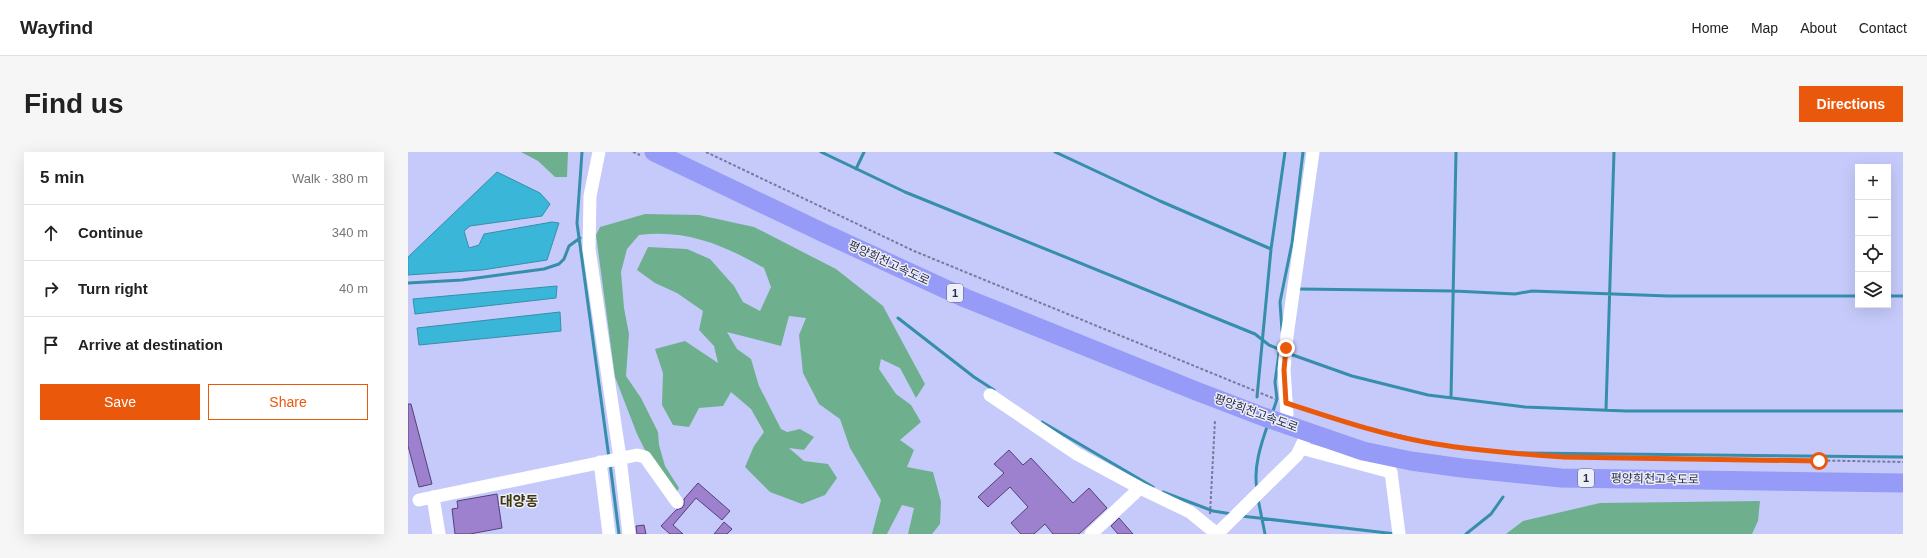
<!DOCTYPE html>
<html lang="en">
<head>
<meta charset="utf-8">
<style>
  :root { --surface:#fff; --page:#f6f6f6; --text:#222; --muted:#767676; --line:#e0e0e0; --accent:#ea580c }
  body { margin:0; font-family:Helvetica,"Noto Sans KR",sans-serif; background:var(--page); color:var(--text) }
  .controls { position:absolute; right:12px; top:12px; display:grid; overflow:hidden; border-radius:0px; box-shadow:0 4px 16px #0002 }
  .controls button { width:36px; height:36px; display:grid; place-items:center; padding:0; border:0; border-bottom:1px solid var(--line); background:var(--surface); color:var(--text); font:20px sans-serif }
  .stop { position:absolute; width:12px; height:12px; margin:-9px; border:3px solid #ea580c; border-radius:50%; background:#fff }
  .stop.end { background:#ea580c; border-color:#fff; box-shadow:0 1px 4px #0008 }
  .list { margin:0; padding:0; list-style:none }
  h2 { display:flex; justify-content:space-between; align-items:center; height:52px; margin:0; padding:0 16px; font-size:17px }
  h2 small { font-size:13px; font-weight:400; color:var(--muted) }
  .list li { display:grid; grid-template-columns:26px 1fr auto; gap:12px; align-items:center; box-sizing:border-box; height:56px; padding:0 16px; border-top:1px solid var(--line) }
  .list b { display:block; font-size:15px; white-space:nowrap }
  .list em { font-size:13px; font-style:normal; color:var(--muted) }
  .actions { display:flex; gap:8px; padding:12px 16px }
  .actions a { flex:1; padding:9px 0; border:1px solid var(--accent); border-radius:0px; text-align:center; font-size:14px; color:var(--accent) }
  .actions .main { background:var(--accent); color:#fff }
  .icon { flex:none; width:22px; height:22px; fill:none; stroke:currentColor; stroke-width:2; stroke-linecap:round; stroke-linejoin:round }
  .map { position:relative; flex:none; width:1495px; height:382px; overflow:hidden; border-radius:0px }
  header { display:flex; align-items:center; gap:24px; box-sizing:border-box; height:56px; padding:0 20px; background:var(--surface); border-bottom:1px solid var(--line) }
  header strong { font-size:19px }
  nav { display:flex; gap:22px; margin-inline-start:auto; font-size:14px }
  .intro { display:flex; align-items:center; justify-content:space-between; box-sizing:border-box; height:96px; padding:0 24px }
  h1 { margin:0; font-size:28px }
  .button { padding:10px 18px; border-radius:0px; background:var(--accent); color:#fff; font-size:14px; font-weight:700 }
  main { display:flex; gap:24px; padding:0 24px }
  aside { flex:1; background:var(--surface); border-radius:0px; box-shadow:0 4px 16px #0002 }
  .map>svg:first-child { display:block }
  .green { fill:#6eb08d }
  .water { fill:#3ab7d8; stroke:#368eab }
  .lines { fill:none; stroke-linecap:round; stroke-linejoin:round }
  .stream { stroke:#368eab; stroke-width:3 }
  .building { fill:#9d81cf; stroke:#544274 }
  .path { stroke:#777a9d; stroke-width:2; stroke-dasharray:3 2; stroke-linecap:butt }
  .minor { stroke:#fff; stroke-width:13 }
  .highway { stroke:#959bf6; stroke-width:19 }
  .route { stroke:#ea580c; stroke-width:5 }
  .labels { text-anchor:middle; stroke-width:3; stroke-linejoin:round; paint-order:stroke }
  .shield { fill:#eceefa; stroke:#65677a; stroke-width:1 }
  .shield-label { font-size:11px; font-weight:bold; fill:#2b2d43 }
  .street-label { font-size:12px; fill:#2b2d43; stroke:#eceefa }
  .quarter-label { font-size:14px; font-weight:bold; fill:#3d360b; stroke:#eceefa }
</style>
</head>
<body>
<header>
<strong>Wayfind</strong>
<nav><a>Home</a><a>Map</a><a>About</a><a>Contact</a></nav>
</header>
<div class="intro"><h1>Find us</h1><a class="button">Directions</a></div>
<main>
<aside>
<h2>5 min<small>Walk · 380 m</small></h2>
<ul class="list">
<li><svg class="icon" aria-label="ahead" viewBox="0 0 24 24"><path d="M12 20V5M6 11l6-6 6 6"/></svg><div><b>Continue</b></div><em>340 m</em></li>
<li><svg class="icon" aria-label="right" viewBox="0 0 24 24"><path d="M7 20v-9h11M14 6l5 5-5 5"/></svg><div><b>Turn right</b></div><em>40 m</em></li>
<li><svg class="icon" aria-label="arrive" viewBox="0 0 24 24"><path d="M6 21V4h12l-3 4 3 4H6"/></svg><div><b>Arrive at destination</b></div></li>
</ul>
<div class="actions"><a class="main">Save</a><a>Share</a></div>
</aside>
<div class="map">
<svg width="1495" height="382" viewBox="0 0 1495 382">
  <rect width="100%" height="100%" fill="#c5cafa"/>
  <path class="green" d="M113 0H160L159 25H147L130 9Z
    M237 62 291 63 346 75 428 117 475 154 517 232 508 246 492 216 473 207 471 217 488 242 503 253 513 270 492 288 506 298 499 315 525 320 533 350 532 372 524 382H500L506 356 494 353 479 382H464L473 348 442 296 432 267 411 252 395 221 391 183 398 166 381 164 373 194 319 180 329 197 343 207 351 234 373 277 379 280 392 277 406 285 396 298 381 296 396 309 420 312 429 326 417 343 394 352 362 340 337 315 346 294 356 280 343 257 323 240 315 254 291 256 281 275 265 273 254 253 255 221 247 197 277 189 310 211 306 194 291 178 295 159 269 141 247 131 229 118 240 95 279 97 302 107 326 134 335 150 352 159 363 135 356 116C316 93 278 77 231 83L219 97 213 120 216 156 221 182 218 224 233 246 250 280 251 293 257 314 271 336 268 341 238 300 229 282 207 225 188 83 192 75Z
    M1352 349 1350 369 1344 382H1098L1115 369 1192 351Z"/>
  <path class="water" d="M89 20 132 41 142 52 134 64 62 74 56 79 61 96 71 93 76 82 144 70 151 71 139 108 74 118 0 123V105Z
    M149 134 148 146 7 162 5 147Z
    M152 160 153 179 11 193 9 176Z"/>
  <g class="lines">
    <path class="stream" d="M174 0 169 71 201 306
      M413 0 497 40 847 182 861 193 875 199
      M647 0 752 49 863 97
      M448 17 456 0
      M0 131 54 128 136 117 151 112 156 107 161 94 172 86
      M891 137 1046 139 1107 142 1124 139 1260 144H1450
      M1480 144H1495
      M490 166 566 225 586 238
      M874 179 872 150 884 91 895 0
      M882 202 944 224 1020 243 1117 255 1218 259H1495
      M849 245 863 97 877 0
      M1043 246 1048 0
      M1198 258 1206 0
      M864 262 869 247 867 230 871 201
      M634 270 745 335
      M1112 301 1495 305
      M202 311 211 382
      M849 337C845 316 853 292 860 272
      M755 340 805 359 824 362
      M850 347 857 382
      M833 364 988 382
      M1058 382 1083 362 1095 345"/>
  </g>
  <path class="building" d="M0 252H3L24 332 11 335 0 294Z
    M601 298 615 313 623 306 665 351 681 336 699 356 671 382H645L637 372 626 382H613L603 371 620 355 602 335 580 355 570 345 596 321 586 312Z
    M290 331 322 359 314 368 288 346 265 373 275 382H262L253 374 268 358 274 356 276 353V347Z
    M89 342 94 376 62 382H47L44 357 50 356 49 349Z
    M711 366 725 382H710L703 374Z
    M316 370 324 377 319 382H306Z
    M236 373 238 382H229L228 374Z"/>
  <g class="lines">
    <path class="path" d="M225 0 232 3
      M298 0 506 99 867 247
      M890 255 941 271 1028 292 1120 303 1495 310
      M802 362 807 268"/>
    <path class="minor" d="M191 0 182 44 181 97 212 306 221 382
      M582 243 669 302 732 336 782 360 809 382
      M879 262 876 218 879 184 905 0
      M893 296 983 320 991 382
      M192 310 201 382
      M25 345 31 382
      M11 348 229 303 237 305 269 350
      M683 382 732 336
      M809 382 889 303 896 289"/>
    <path class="highway" d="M246 0 418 82 557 146 788 239 856 265 955 299 1003 309 1054 316 1153 326 1495 331"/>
  </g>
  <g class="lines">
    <path class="route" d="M878 196 876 218 878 251C927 267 977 284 1028 292 1070 299 1113 302 1155 305L1411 309"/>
  </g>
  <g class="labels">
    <g class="shield">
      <rect x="539" y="132" width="16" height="18" rx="3"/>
      <rect x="1170" y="317" width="16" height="18" rx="3"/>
    </g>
    <g class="shield-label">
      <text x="547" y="145">1</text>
      <text x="1178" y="330">1</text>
    </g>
    <g class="street-label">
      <text transform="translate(481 111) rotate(25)" y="4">평양희천고속도로</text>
      <text transform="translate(848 261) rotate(20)" y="4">평양희천고속도로</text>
      <text transform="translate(1247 327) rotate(1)" y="4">평양희천고속도로</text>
    </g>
    <g class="quarter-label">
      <text x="111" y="354">대양동</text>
    </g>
  </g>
</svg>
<div class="controls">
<button>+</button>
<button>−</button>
<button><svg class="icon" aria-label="locate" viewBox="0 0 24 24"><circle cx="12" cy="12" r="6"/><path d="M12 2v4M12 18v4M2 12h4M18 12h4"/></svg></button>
<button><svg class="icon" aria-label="layers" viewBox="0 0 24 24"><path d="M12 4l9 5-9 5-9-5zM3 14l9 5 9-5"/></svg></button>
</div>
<div class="stop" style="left:1411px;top:309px"></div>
<div class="stop end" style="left:878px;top:196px"></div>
</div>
</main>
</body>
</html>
